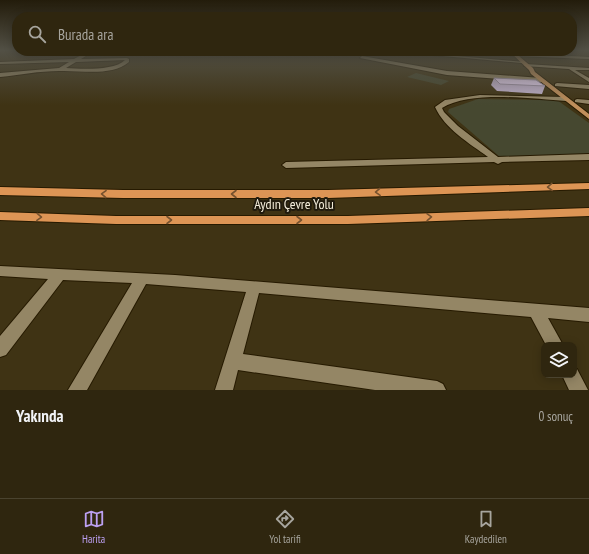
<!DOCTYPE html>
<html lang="tr">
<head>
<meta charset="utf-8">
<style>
  :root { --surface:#2f260f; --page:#3b321d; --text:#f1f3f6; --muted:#a7a59e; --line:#4a432f; --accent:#bca0f2 }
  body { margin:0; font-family:"PT Sans Narrow",sans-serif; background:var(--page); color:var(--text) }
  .controls { position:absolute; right:12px; bottom:12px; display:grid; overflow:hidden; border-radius:8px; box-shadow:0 2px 10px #0003 }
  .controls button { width:36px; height:36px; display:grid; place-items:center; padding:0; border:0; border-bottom:1px solid var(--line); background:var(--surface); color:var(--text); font:20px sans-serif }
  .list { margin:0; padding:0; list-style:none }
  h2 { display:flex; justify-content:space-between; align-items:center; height:52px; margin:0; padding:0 16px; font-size:17px }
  h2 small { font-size:13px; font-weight:400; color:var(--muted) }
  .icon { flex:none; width:22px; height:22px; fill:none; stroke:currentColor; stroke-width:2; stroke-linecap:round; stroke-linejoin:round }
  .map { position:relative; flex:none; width:589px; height:390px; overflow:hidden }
  .search { position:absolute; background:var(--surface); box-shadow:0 2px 10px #0003; left:12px; right:12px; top:12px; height:44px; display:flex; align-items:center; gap:10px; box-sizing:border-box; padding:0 14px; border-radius:16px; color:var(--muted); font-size:15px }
  .sheet { height:108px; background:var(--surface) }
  nav { display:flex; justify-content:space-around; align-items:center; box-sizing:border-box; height:56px; border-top:1px solid var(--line); background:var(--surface); font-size:11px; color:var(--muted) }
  nav a { display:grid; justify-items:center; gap:2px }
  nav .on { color:var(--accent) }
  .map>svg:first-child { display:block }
  .green { fill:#464830 }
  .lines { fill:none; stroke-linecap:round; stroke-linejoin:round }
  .minor-casing { stroke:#261a00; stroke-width:2 }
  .major-casing { stroke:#261a00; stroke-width:2 }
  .highway-casing { stroke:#261a00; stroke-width:2 }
  .minor { fill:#948665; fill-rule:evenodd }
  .major { fill:#c08f5b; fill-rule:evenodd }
  .highway { fill:#dd9555; fill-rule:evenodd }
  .wall { fill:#c2b3cf }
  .building { fill:#e2d0f1; stroke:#9e92a9 }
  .oneway { stroke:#76522e }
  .labels { text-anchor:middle; stroke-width:4; stroke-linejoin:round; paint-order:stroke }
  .street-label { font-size:14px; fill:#f4eddb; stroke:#211b0e }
</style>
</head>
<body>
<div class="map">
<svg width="589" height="390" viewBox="0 0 589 390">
  <rect width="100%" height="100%" fill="#3f3314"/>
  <path class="green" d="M416 73 449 81 441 85 407 77Z
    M478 99 557 100 589 123V154L500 157 448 112 449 109Z"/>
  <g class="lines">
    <g class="minor-casing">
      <path id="minor" d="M25 51H30L28 53 74 51 55 55H22Z
        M89 51H94L81 59 127 58 129 59V62C111 77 81 70 59 71 39 71 20 75 0 77V73L59 68 69 62 0 64V62L74 59ZM125 60C114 71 81 69 66 68L76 62Z
        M386 51H403L524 62 522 63Z
        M482 51 589 57V59L515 56Z
        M362 56 447 71 541 78 544 80 541 82 447 75 360 58Z
        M526 64 589 68V70H575L589 78V82L569 69 524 66Z
        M557 83 589 85V89L555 86V84Z
        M480 95 566 97 569 99 566 101C532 99 471 90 442 108L444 112 458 126 498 157 589 154V160L502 162 498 164 494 162 286 168 282 165 286 162 488 157C469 143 445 129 435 107L445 100Z
        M577 99 589 100V104L575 102V100Z
        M0 266 175 275 589 308V322L548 318 563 345H546L531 317 259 293 243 354 437 381 443 384 446 390H375L238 370 233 390H215L246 292 146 284 87 390H68L132 283 63 280 6 355 0 357V336L48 279 0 276Z
        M574 368 577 369 588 390H569L562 375H574Z"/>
    </g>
    <g class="major-casing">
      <path id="major" d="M509 51H513L533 68 535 72 589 114V119L531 74 529 70Z"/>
    </g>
    <g class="highway-casing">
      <path id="highway" d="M589 183V189L328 198H123L0 195V187L123 190H328Z
        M589 208V216L348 224H116L0 220V212L116 216H348Z"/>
    </g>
    <use href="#minor" class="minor"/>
    <use href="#major" class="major"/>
    <use href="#highway" class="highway"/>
  </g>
  <path class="wall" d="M494 78 545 86 542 94 497 91 491 85Z"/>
  <path class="building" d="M494 78 536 80 545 86 500 84Z"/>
  <defs><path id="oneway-chevron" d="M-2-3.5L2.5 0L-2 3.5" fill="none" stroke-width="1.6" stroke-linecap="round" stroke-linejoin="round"/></defs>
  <g class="oneway">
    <use href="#oneway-chevron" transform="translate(550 187) rotate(178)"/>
    <use href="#oneway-chevron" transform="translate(378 192) rotate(178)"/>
    <use href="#oneway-chevron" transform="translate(104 194) rotate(-179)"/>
    <use href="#oneway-chevron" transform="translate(234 194) rotate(180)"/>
    <use href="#oneway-chevron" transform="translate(39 217) rotate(2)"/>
    <use href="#oneway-chevron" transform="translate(429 217) rotate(-2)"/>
    <use href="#oneway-chevron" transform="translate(169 220)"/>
    <use href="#oneway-chevron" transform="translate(299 220)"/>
  </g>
  <linearGradient id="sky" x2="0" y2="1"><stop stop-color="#231c0b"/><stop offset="0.48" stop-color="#525045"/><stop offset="1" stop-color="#525045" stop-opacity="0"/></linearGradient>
  <rect width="589" height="105" fill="url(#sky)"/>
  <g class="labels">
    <g class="street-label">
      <text x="294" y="209">Aydın Çevre Yolu</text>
    </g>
  </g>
</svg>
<div class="controls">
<button><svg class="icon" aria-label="layers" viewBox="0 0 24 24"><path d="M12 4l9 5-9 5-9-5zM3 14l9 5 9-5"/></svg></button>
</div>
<div class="search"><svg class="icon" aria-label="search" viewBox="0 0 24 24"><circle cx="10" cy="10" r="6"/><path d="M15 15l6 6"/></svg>Burada ara</div>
</div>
<section class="sheet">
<h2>Yakında<small>0 sonuç</small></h2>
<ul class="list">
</ul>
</section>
<nav>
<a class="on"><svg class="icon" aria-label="map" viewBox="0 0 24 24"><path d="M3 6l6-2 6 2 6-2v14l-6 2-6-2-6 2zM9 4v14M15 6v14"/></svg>Harita</a>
<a><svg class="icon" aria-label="directions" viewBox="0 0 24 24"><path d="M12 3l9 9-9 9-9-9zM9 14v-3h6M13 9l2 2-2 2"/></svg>Yol tarifi</a>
<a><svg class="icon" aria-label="saved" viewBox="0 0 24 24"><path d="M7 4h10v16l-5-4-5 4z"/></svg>Kaydedilen</a>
</nav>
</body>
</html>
